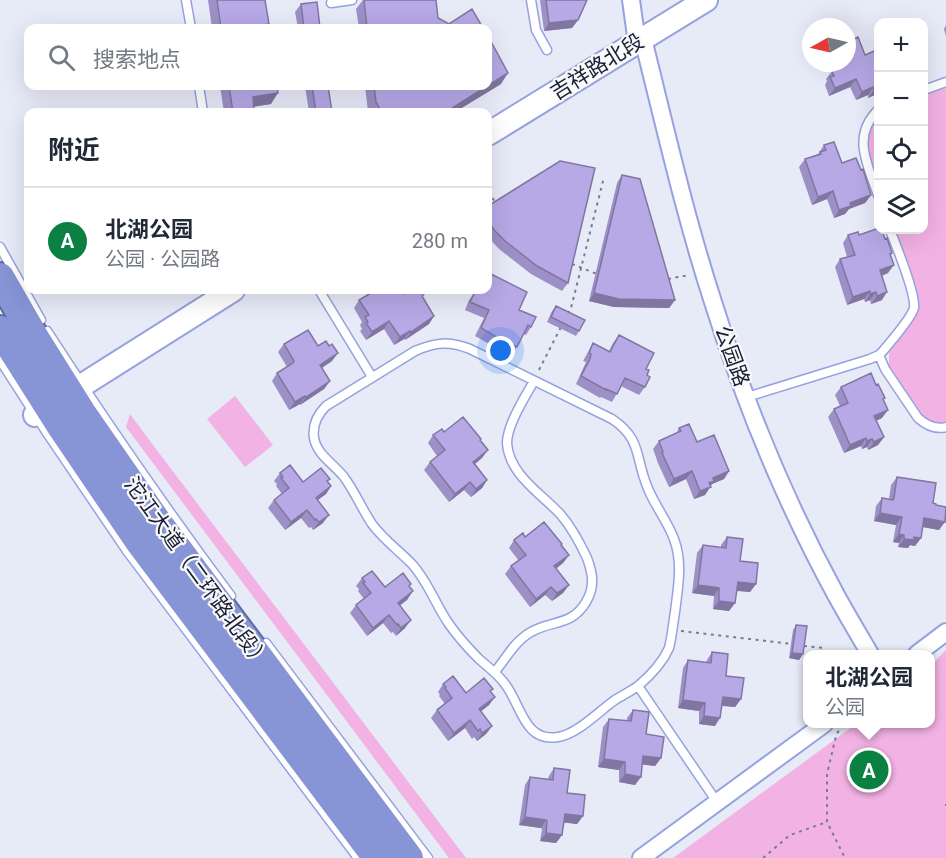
<!DOCTYPE html>
<html lang="zh">
<head>
<meta charset="utf-8">
<style>
  :root { --surface:#fff; --page:#f2f2f3; --text:#1f2937; --muted:#747a83; --line:#e0e1e3; --accent:#0b8043 }
  body { margin:0; font-family:Roboto,"Noto Sans SC",sans-serif; background:var(--page); color:var(--text) }
  .controls { position:absolute; right:18px; top:18px; display:grid; overflow:hidden; border-radius:12px; box-shadow:0 6px 24px #0002 }
  .controls button { width:54px; height:54px; display:grid; place-items:center; padding:0; border:0; border-bottom:2px solid var(--line); background:var(--surface); color:var(--text); font:30px sans-serif }
  .compass { position:absolute; left:802px; top:18px; width:54px; height:54px; border-radius:50%; background:var(--surface); box-shadow:0 6px 24px #0002; rotate:262deg }
  .you { position:absolute; left:501px; top:351px; width:21px; height:21px; margin:-15px; border:4px solid #fff; border-radius:50%; background:#1a73e8; box-shadow:0 0 0 9px #1a73e833 }
  .badge { display:grid; place-items:center; width:39px; height:39px; border-radius:50%; background:var(--accent); color:#fff; font-size:20px; font-weight:700 }
  .pin { position:absolute; translate:-50% -50%; border:3px solid #fff; box-shadow:0 2px 6px #0006 }
  .popup { position:absolute; left:803px; top:650px; width:132px; height:78px; box-sizing:border-box; display:grid; place-content:center; border-radius:12px; background:var(--surface); filter:drop-shadow(0 2px 4px #0005); font-size:20px; white-space:nowrap; color:var(--muted) }
  .popup b { font-size:22px; color:var(--text) }
  .popup::after { content:''; position:absolute; left:50%; top:100%; margin-left:-12px; border:12px solid transparent; border-top-color:var(--surface) }
  .list { margin:0; padding:0; list-style:none }
  h2 { display:flex; justify-content:space-between; align-items:center; height:78px; margin:0; padding:0 24px; font-size:26px }
  h2 small { font-size:20px; font-weight:400; color:var(--muted) }
  .list li { display:grid; grid-template-columns:39px 1fr auto; gap:18px; align-items:center; box-sizing:border-box; height:108px; padding:0 24px; border-top:2px solid var(--line) }
  .list b { display:block; font-size:22px; white-space:nowrap }
  .list p { margin:0; font-size:20px; white-space:nowrap; color:var(--muted) }
  .list em { font-size:20px; font-style:normal; color:var(--muted) }
  .icon { flex:none; width:33px; height:33px; fill:none; stroke:currentColor; stroke-width:2; stroke-linecap:round; stroke-linejoin:round }
  .map { position:relative; flex:none; width:946px; height:858px; overflow:hidden }
  .search { position:absolute; background:var(--surface); box-shadow:0 6px 24px #0002; left:24px; top:24px; width:468px; height:66px; display:flex; align-items:center; gap:15px; box-sizing:border-box; padding:0 21px; border-radius:12px; color:var(--muted); font-size:22px }
  .panel { position:absolute; background:var(--surface); box-shadow:0 6px 24px #0002; left:24px; top:108px; width:468px; height:186px; border-radius:12px }
  .map>svg:first-child { display:block }
  .green { fill:#f3b2e4 }
  .lines { fill:none; stroke-linecap:round; stroke-linejoin:round }
  .lane-casing { stroke:#96a2df; stroke-width:11 }
  .street-casing { stroke:#96a2df; stroke-width:20 }
  .secondary-casing { stroke:#96a2df; stroke-width:26 }
  .highway-casing { stroke:#606a9d; stroke-width:32 }
  .path { stroke:#787c8e; stroke-width:2; stroke-dasharray:3 4.5; stroke-linecap:butt }
  .lane { stroke:#fff; stroke-width:8 }
  .street { stroke:#fff; stroke-width:16 }
  .secondary { stroke:#fff; stroke-width:22 }
  .highway { stroke:#8794d5; stroke-width:28 }
  .wall { fill:#9d90c6 }
  .shaded-wall { fill:#8076a1 }
  .building { fill:#b7a8e6; stroke:#8076a1; stroke-width:1.5 }
  .labels { text-anchor:middle; stroke-width:4.5; stroke-linejoin:round; paint-order:stroke }
  .street-label { font-size:21px; fill:#191d34; stroke:#f8f8f8 }
</style>
</head>
<body>
<div class="map">
<svg width="946" height="858" viewBox="0 0 946 858">
  <rect width="100%" height="100%" fill="#e7eaf7"/>
  <path class="green" d="M946 87V423C936 425 929 422 922 415L889 366V352C896 339 910 328 916 314 923 296 902 249 895 230H924V95Z
    M878 116V181C871 159 861 137 878 116Z
    M235 396 273 445 245 467 207 419Z
    M130 414 156 449 466 858H449L126 427Z
    M946 650V858H673L856 724H930L931 665Z"/>
  <g class="lines">
    <g class="lane-casing">
      <path id="lane" d="M186 0 191 28
        M531 0 536 30 547 50
        M331 3 352 0
        M199 86 203 112
        M924 90 946 82
        M878 110C851 137 868 165 878 195
        M0 247 41 320
        M319 290 372 377
        M47 331C106 422 167 510 231 596
        M879 355 885 369 918 418C926 425 935 430 946 427
        M0 360 49 436 127 551 358 858
        M747 397 870 359 879 355 883 351C891 341 911 319 914 308 916 294 896 245 890 230
        M266 643 428 858
        M495 672C506 658 515 641 531 632 552 620 572 626 586 602 595 587 593 574 587 558 580 543 572 528 561 515 542 494 509 475 507 443 507 425 525 397 534 381
        M638 686C651 675 662 664 669 648 672 636 673 624 675 612 678 587 683 563 674 539 667 520 654 505 647 486 635 457 642 439 612 419L470 349C449 341 436 342 415 351L326 406C317 415 312 425 314 438 317 455 334 464 344 477 355 492 362 509 372 524 383 539 398 550 411 563 428 581 435 604 449 624 458 637 468 648 479 659 488 667 498 674 505 684 521 704 524 743 558 737 578 734 599 711 615 700 623 695 631 691 638 686L717 802"/>
    </g>
    <g class="street-casing">
      <path id="street" d="M631 0 637 43
        M643 39C665 127 685 216 713 302 744 401 787 505 836 595 847 615 859 635 870 654
        M917 654 946 632
        M641 858 824 724"/>
    </g>
    <g class="secondary-casing">
      <path id="secondary" d="M488 134 706 0
        M35 415 233 290"/>
    </g>
    <g class="highway-casing">
      <path id="highway" d="M0 277 35 338 82 413 159 524 409 858
        M0 330 62 428 138 540 377 858"/>
    </g>
    <path class="path" d="M488 192 496 203
      M572 264 597 274
      M668 279 689 275
      M568 314 571 308 604 177
      M539 370 561 327
      M681 631 792 644
      M804 646 824 648
      M842 724 836 736 827 774V822L845 858
      M946 804V806
      M763 858 790 835 827 822"/>
    <use href="#lane" class="lane"/>
    <use href="#street" class="street"/>
    <use href="#secondary" class="secondary"/>
    <use href="#highway" class="highway"/>
  </g>
  <path class="wall" d="M208 0H265L266 28H212Z
    M363 0H436L438 18 449 24 483 28H359L356 9Z
    M540 0H587L578 20 572 28 544 31Z
    M301 4 320 28H298L295 12Z
    M946 25V36L944 29Z
    M879 49V93L868 98V95L856 100 850 87 829 96 825 85 827 81 826 79 832 71 828 63H847Z
    M501 84 455 112H368L365 86H488Z
    M220 86H277L271 104 253 107 254 112H224Z
    M305 86H328L332 112H309Z
    M824 145 842 163 871 195 865 203 849 209 845 214 834 218 827 199 812 205 799 167 805 159 818 154Z
    M622 175 675 300 669 308 614 307 589 301 617 183Z
    M488 206 568 283 562 291 531 274 499 249 488 237Z
    M848 235H859L885 239 892 253 890 255 888 273 882 276V300L871 304 870 300 865 302 864 299 847 305 835 267 840 259 847 257 843 243Z
    M491 274 531 327 526 335 523 334 517 347 511 355 500 349V350L475 336 484 318 465 310 469 300 475 292 477 293 479 290H488V279Z
    M404 294 423 297 434 316 429 324 405 340 404 339 394 345 384 329 366 340 360 331 362 329 360 325 362 322 354 308 359 300Z
    M556 306 579 331 576 336 547 322 552 311Z
    M619 335 646 369 647 375 645 387 639 395 621 386 612 402 601 397 600 398 576 384 586 362 583 361 593 343 609 351 613 343Z
    M284 344 318 346 332 361 322 368 330 381 324 389 300 405V404L289 410 272 381 277 373 287 367 278 352Z
    M876 385 885 398 883 400 882 418 876 421 884 437 878 445 868 450 867 447 862 449 861 446 844 453 828 417 834 409 840 406 835 395 841 387Z
    M679 428 697 442 729 471 724 479 712 484 705 495 694 499 686 479 669 487 657 461V460L653 449 659 441 676 434Z
    M444 432 480 441 482 458 475 464 487 480 482 488 471 497 464 490 449 502 424 470 430 462 437 456 428 443 433 435Z
    M280 473 303 482H328L331 486 326 494 317 500 323 523 313 530 311 527 309 528 301 518 285 530 268 508 274 500 282 494 276 486 277 484 274 481Z
    M897 477 933 503 939 530 922 527 921 538 915 546 910 545 908 548 898 547 899 543 893 542 896 525 874 521 876 506 882 498 889 499 891 485Z
    M525 537 562 545 569 555 563 563 556 569 569 585 563 593 552 601 545 595 530 607 505 574 511 566 519 561 509 548 514 540Z
    M727 537 740 561 756 584 750 592 736 591 735 603 729 611 713 609 714 596 692 593 697 553 703 545 721 548V545Z
    M362 578 385 587H410L407 600 399 606 405 628 396 636 393 632 391 633 383 623 367 636 350 613 356 605 364 599 358 591 359 589 356 586Z
    M796 625 803 654 799 660 789 658 793 630Z
    M712 652 726 676 741 699 735 707 722 706 715 726 699 724V711L678 708 683 668 688 660 706 663 707 660Z
    M443 684 466 693 491 692 489 705 481 711 492 726 486 734 477 741 474 737 472 739 465 728 448 741 431 718 437 710 445 704 439 696 440 695 438 692Z
    M633 710 646 734 661 758 655 766 642 764 635 785 619 782V770L598 767 603 727 609 719 627 721V718Z
    M554 768 567 793 583 816 577 824 563 822 562 835 556 843 540 841 542 829 541 828 519 825 525 785 530 777 548 779 549 776Z"/>
  <path class="shaded-wall" d="M578 20 572 28 544 31 549 23Z
    M269 24 266 28H242Z
    M508 73 501 84 455 112H446Z
    M856 79 850 87 829 96 835 88Z
    M873 87 868 95 856 100 862 92Z
    M879 88V93L868 98 874 90Z
    M278 93 271 104 245 108 253 97Z
    M833 191 827 199 812 205 818 197Z
    M871 195 865 203 849 209 845 214 834 218 839 210 850 203Z
    M894 265 888 273 874 278 880 270Z
    M870 291 864 299 847 305 853 297Z
    M876 292 870 300 865 302 870 294Z
    M887 292 882 300 871 304 877 296Z
    M594 293 675 300 669 308 614 307 589 301Z
    M434 316 429 324 405 340 411 332Z
    M389 321 384 329 366 340 372 332Z
    M410 331 404 339 394 345 400 337Z
    M338 353 332 361 314 373 320 365Z
    M330 381 324 389 300 405 306 397Z
    M305 396 300 404 289 410 295 402Z
    M888 410 882 418 869 424 874 416Z
    M884 437 878 445 868 450 874 442Z
    M866 438 861 446 844 453 850 445Z
    M872 439 867 447 862 449 867 441Z
    M488 450 482 458 467 470 473 462Z
    M692 471 686 479 669 487 674 479Z
    M729 471 724 479 712 484 705 495 694 499 700 491 713 478Z
    M487 480 482 488 471 497 476 489Z
    M470 482 464 490 449 502 455 494Z
    M331 486 326 494 310 506 316 498Z
    M307 510 301 518 285 530 291 522Z
    M880 513 902 517 896 525 874 521Z
    M329 515 323 523 313 530 319 522Z
    M924 518 945 522 939 530 918 526Z
    M899 534 904 535 899 543 893 542Z
    M914 537 921 538 915 546 910 545 908 548 898 547 904 539Z
    M569 555 563 563 548 574 554 566Z
    M738 582 756 584 750 592 732 590Z
    M569 585 563 593 552 601 557 593Z
    M698 585 719 588 714 596 692 593Z
    M551 587 545 595 530 607 536 599Z
    M413 591 407 600 392 611 398 603Z
    M719 601 735 603 729 611 713 609Z
    M389 615 383 623 367 636 373 628Z
    M411 620 405 628 396 636 401 628Z
    M792 653 803 654 799 660 789 658Z
    M495 697 489 705 474 717 479 709Z
    M723 697 741 699 735 707 717 705Z
    M683 700 705 703 699 711 678 708Z
    M704 716 720 718 715 726 699 724Z
    M470 720 465 728 448 741 454 733Z
    M492 726 486 734 477 741 482 733Z
    M643 756 661 758 655 766 638 764Z
    M604 759 625 762 619 770 598 767Z
    M625 774 641 777 635 785 619 782Z
    M565 814 583 816 577 824 559 822Z
    M525 817 546 820 541 828 519 825Z
    M546 833 562 835 556 843 540 841Z"/>
  <path class="building" d="M217 0H265L269 24 242 28H221Z
    M364 0H436L438 18 449 24 472 9 483 28H367Z
    M546 0H587L578 20 549 23Z
    M317 2 320 28H304L301 4Z
    M488 36 508 73 446 112H385L381 111 376 102 374 86H488Z
    M858 37 865 55 879 49V88L874 90 873 87 862 92 856 79 835 88 830 77 834 76 832 71 839 68 837 63H847V42Z
    M229 86H277L278 93 253 97 254 112H237V111L233 112Z
    M312 86H328L332 112H316Z
    M834 142 842 163 856 158 861 170 863 169 871 195 850 203 851 206 839 210 833 191 818 197 805 159 821 154 820 152 826 150 824 145Z
    M560 161 595 168 568 283 537 266 505 241 495 231 488 221V206Z
    M622 175 640 179 675 300 619 299 594 293Z
    M879 228V230H882L885 239 887 238 892 253 890 254 894 265 880 270 887 292 877 296 876 292 870 294V291L853 297 840 259 855 255 848 235 858 232 859 235Z
    M491 274 527 292 519 310 536 317 531 327 528 325 517 347 506 341 505 342 481 328 489 310 470 302 475 292 477 293 479 290H488V281Z
    M376 290H401L404 294 411 290H423L425 293 422 296 434 316 411 332 410 331 400 337 389 321 372 332 366 323 368 322 365 317 369 315 359 300Z
    M556 306 585 320 579 331 551 317Z
    M308 330 318 346 326 341 329 346 332 344 338 353 320 365 330 381 306 397 305 396 295 402 277 373 293 363 294 361 284 344Z
    M619 335 654 353 646 369 649 370 647 375 650 377 645 387 625 378 617 394 606 389V390L581 376 590 359 591 354 589 353 593 343 610 352Z
    M871 373 876 385 878 384 885 398 883 399 888 410 874 416 884 437 874 442 872 439 867 441 866 438 850 445 834 409 848 403 841 387Z
    M463 417 481 439 480 440 488 450 473 462 487 480 476 489 470 482 455 494 430 462 445 450 433 435 442 429 444 432Z
    M689 424 697 442 714 435 729 471 713 478 714 481 709 483 711 487 700 491 692 471 674 479 662 453 663 452 659 441 681 431 679 428Z
    M290 465 303 482 321 468 330 479 327 481 331 486 316 498 329 515 319 522 316 519 315 520 307 510 291 522 274 500 289 488 281 478 283 477 280 473Z
    M897 477 936 483 933 503 936 504V505L946 507 945 522 924 518 921 538 914 537V540L904 539V535L899 534 902 517 880 513 882 498 893 500 894 498Z
    M544 522 562 544 561 545 569 555 554 566 569 585 557 593 551 587 536 599 511 566 526 555 514 540 523 533 525 537Z
    M727 537 743 539 740 561 758 563 756 584 738 582 735 603 719 601V588L698 585 703 545 726 548Z
    M372 571 385 587 403 573 411 584 409 586 413 591 398 603 411 620 401 628 398 624 397 625 389 615 373 628 356 605 371 593 363 583 365 582 362 578Z
    M796 625 807 626 803 654 792 653Z
    M712 652 728 654 726 676 744 678 741 699 723 697 720 718 704 716 705 703 683 700 688 660 711 663Z
    M453 676 466 693 484 678 493 689 490 691 495 697 479 709 492 726 482 733 480 729 478 731 470 720 454 733 437 710 452 698 445 688 446 687 443 684Z
    M633 710 649 712 646 734 664 737 661 758 643 756 641 777 625 774V762L604 759 609 719 631 721Z
    M554 768 570 770 567 793 585 795 583 816 565 814 562 835 546 833 547 821 546 820 525 817 530 777 553 780Z"/>
  <g class="labels">
    <g class="street-label">
      <text transform="translate(597 67) rotate(-32)" y="7">吉祥路北段</text>
      <text transform="translate(732 356) rotate(70)" y="7">公园路</text>
      <text transform="translate(197 573) rotate(54)" y="7">沱江大道（二环路北段）</text>
    </g>
  </g>
</svg>
<div class="controls">
<button>+</button>
<button>−</button>
<button><svg class="icon" aria-label="locate" viewBox="0 0 24 24"><circle cx="12" cy="12" r="6"/><path d="M12 2v4M12 18v4M2 12h4M18 12h4"/></svg></button>
<button><svg class="icon" aria-label="layers" viewBox="0 0 24 24"><path d="M12 4l9 5-9 5-9-5zM3 14l9 5 9-5"/></svg></button>
</div>
<svg class="compass" viewBox="-18 -18 36 36"><path d="M0-13l5 13h-10z" fill="#e53935"/><path d="M0 13l5-13h-10z" fill="#747a83"/></svg>
<div class="you"></div>
<div class="pin badge" style="left:869px;top:770px">A</div>
<div class="popup"><b>北湖公园</b>公园</div>
<div class="search"><svg class="icon" aria-label="search" viewBox="0 0 24 24"><circle cx="10" cy="10" r="6"/><path d="M15 15l6 6"/></svg>搜索地点</div>
<section class="panel">
<h2>附近<small></small></h2>
<ul class="list">
<li><span class="badge">A</span><div><b>北湖公园</b><p>公园 · 公园路</p></div><em>280 m</em></li>
</ul>
</section>
</div>
</body>
</html>
